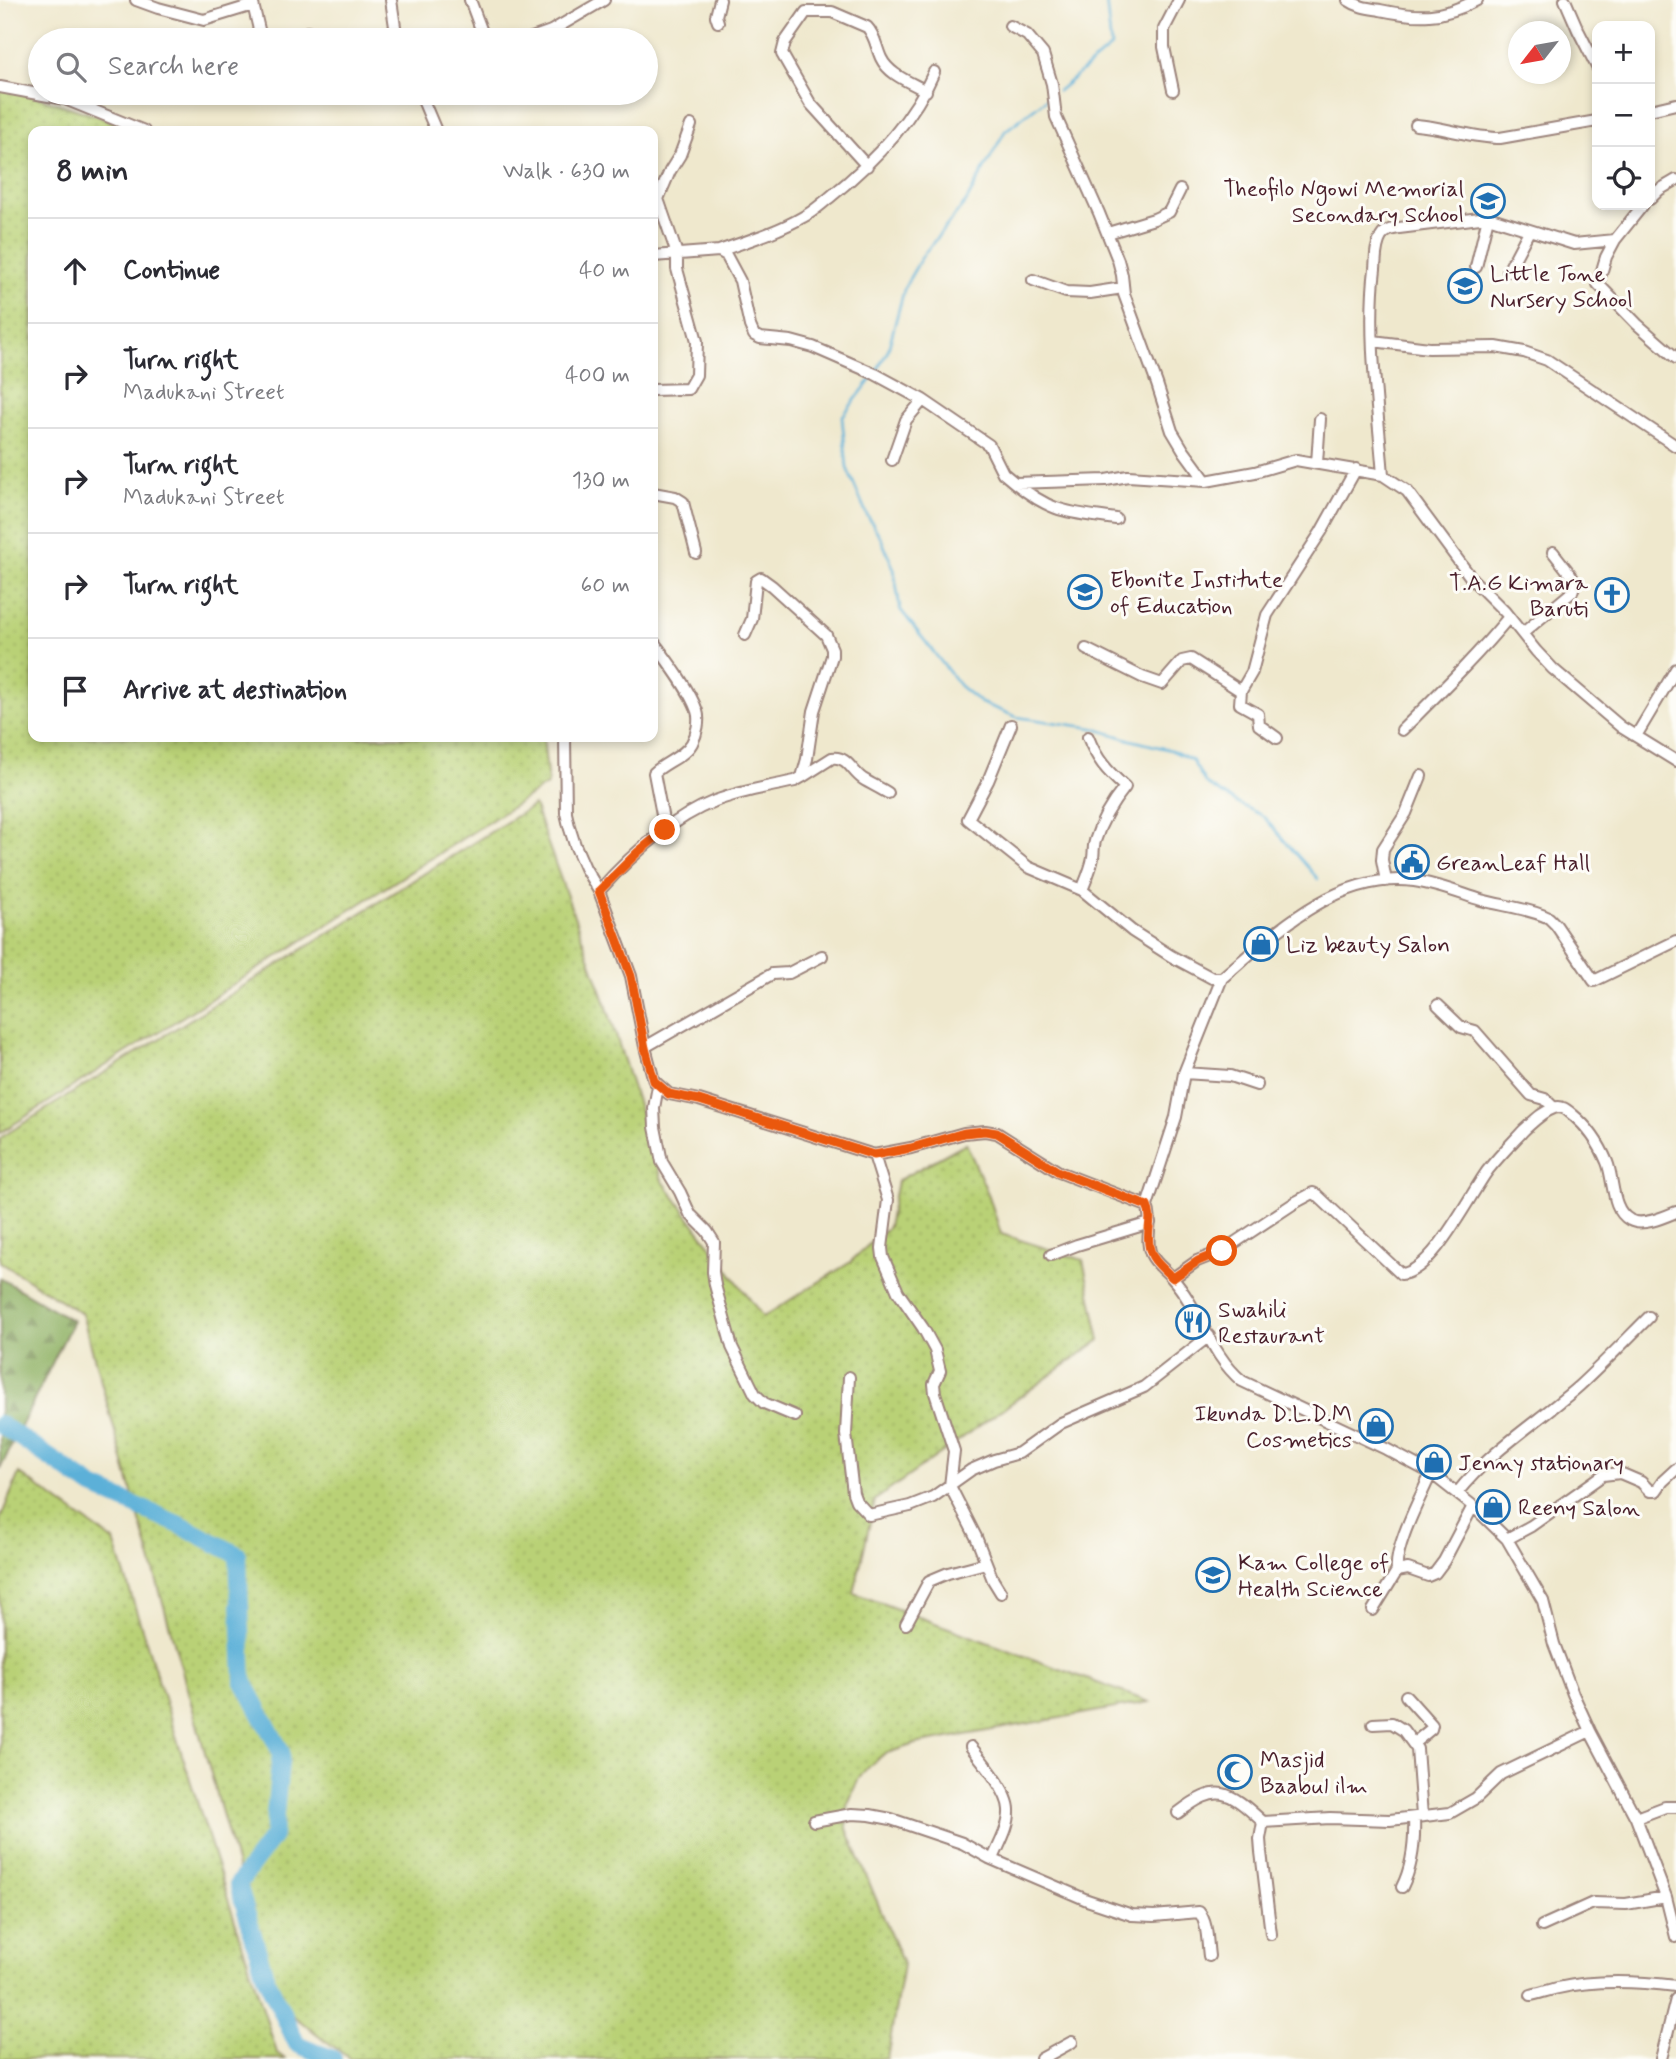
<!DOCTYPE html>
<html lang="en">
<head>
<meta charset="utf-8">
<style>
  :root { --surface:#fff; --page:#f7f7f7; --text:#2b2b33; --muted:#7c7c81; --line:#e1e1e2 }
  body { margin:0; font-family:Mynerve,sans-serif; background:var(--page); color:var(--text) }
  .controls { position:absolute; right:21px; top:21px; display:grid; overflow:hidden; border-radius:14px; box-shadow:0 4px 10px #0003 }
  .controls button { width:63px; height:63px; display:grid; place-items:center; padding:0; border:0; border-bottom:2px solid var(--line); background:var(--surface); color:var(--text); font:35px sans-serif }
  .compass { position:absolute; left:1508px; top:21px; width:63px; height:63px; border-radius:50%; background:var(--surface); box-shadow:0 4px 10px #0003; rotate:239deg }
  .stop { position:absolute; width:21px; height:21px; margin:-16px; border:5px solid #ea580c; border-radius:50%; background:#fff }
  .stop.end { background:#ea580c; border-color:#fff; box-shadow:0 2px 7px #0008 }
  .list { margin:0; padding:0; list-style:none }
  h2 { display:flex; justify-content:space-between; align-items:center; height:91px; margin:0; padding:0 28px; font-size:30px }
  h2 small { font-size:23px; font-weight:400; color:var(--muted) }
  .list li { display:grid; grid-template-columns:46px 1fr auto; gap:21px; align-items:center; box-sizing:border-box; height:105px; padding:0 28px; border-top:2px solid var(--line) }
  .list b { display:block; font-size:26px; white-space:nowrap }
  .list p { margin:0; font-size:23px; white-space:nowrap; color:var(--muted) }
  .list em { font-size:23px; font-style:normal; color:var(--muted) }
  .icon { flex:none; width:38px; height:38px; fill:none; stroke:currentColor; stroke-width:2; stroke-linecap:round; stroke-linejoin:round }
  .map { position:relative; flex:none; width:1676px; height:2059px; overflow:hidden }
  .search { position:absolute; background:var(--surface); box-shadow:0 4px 10px #0003; left:28px; top:28px; width:630px; height:77px; display:flex; align-items:center; gap:18px; box-sizing:border-box; padding:0 24px; border-radius:38px; color:var(--muted); font-size:26px }
  .panel { position:absolute; background:var(--surface); box-shadow:0 4px 10px #0003; left:28px; top:126px; width:630px; height:616px; border-radius:14px }
  .map>svg:first-child { display:block }
  .grass { fill:url(#grass-dots); stroke:#827850; stroke-width:2 }
  .forest { fill:url(#forest-firs); stroke:#6e6949; stroke-width:2 }
  .lines { fill:none; stroke-linecap:round; stroke-linejoin:round }
  .stream { stroke:#5cb0d8; stroke-width:2.5 }
  .river { stroke:#5cb0d8; stroke-width:18 }
  .street-casing { stroke:#9c847c; stroke-width:14 }
  .street { stroke:#fff; stroke-width:10 }
  .route { stroke:#ea580c; stroke-width:9 }
  .labels { text-anchor:middle; stroke-width:6; stroke-linejoin:round; paint-order:stroke }
  .poi-label { font-size:23px; fill:#4a1f2b; stroke:#fdfcf7; text-anchor:start }
</style>
</head>
<body>
<div class="map">
<svg width="1676" height="2059" viewBox="0 0 1676 2059">
  <defs>
    <pattern id="grass-dots" width="8" height="8" patternUnits="userSpaceOnUse" patternTransform="scale(1.75)"><rect width="8" height="8" fill="#b9d176"/><path d="M2 2h.1M6 6h.1" fill="none" stroke="#a1b366" stroke-width="1.8" stroke-linecap="round"/></pattern>
    <pattern id="forest-firs" width="22" height="20" patternUnits="userSpaceOnUse" patternTransform="scale(1.75)"><rect width="22" height="20" fill="#92b367"/><path d="M5 1l3.5 6h-7zM16 11l3.5 6h-7z" fill="#799155"/></pattern>
  </defs>
  <rect width="100%" height="100%" fill="#fdfcf7"/>
  <filter id="ink" filterUnits="userSpaceOnUse"><feTurbulence type="fractalNoise" baseFrequency=".0143" numOctaves="2"/><feDisplacementMap in="SourceGraphic" scale="14" xChannelSelector="R" yChannelSelector="G"/><feConvolveMatrix kernelMatrix="1 2 1 2 8 2 1 2 1" color-interpolation-filters="sRGB"/></filter>
  <filter id="wash" filterUnits="userSpaceOnUse"><feTurbulence type="fractalNoise" baseFrequency=".00686" numOctaves="4" result="noise"/><feDisplacementMap in="SourceGraphic" scale="28" xChannelSelector="R" yChannelSelector="G"/><feGaussianBlur stdDeviation="1.57" result="paint"/><feColorMatrix in="noise" values="0 0 0 0 0 0 0 0 0 0 0 0 0 0 0 0 0 1.4 0 .05"/><feComposite in="paint" operator="in"/></filter>
  <g filter="url(#wash)">
    <rect width="100%" height="100%" fill="#efe8cd"/>
    <path class="grass" d="M0 85 144 131H33V737H543L548 784 0 1133Z
      M534 805 606 1004 662 1180 763 1317 849 1263 888 1227 897 1181 966 1143 989 1196 1001 1234 1083 1260 1100 1340 875 1500 854 1593 1149 1702 915 1744 884 1754 866 1769 858 1780 847 1806V1829L903 1964 887 2059H350L275 2002 82 1314 0 1262V1138Z
      M19 1473 114 1541 277 2053 285 2059H0V1520Z"/>
    <path class="forest" d="M0 1278 73 1321 0 1469Z"/>
    <g class="lines">
      <path class="stream" d="M1058 91 1111 47 1106 0
        M876 373 888 350 905 286 923 255 966 202 1005 131 1049 97
        M872 378 842 417 847 468 867 515 881 538 894 569 900 609 960 686 981 703 1017 717 1093 728 1131 740 1171 750 1192 760 1206 784 1237 803 1263 816 1318 879"/>
      <path class="river" d="M0 1424 93 1487 182 1526 238 1555 243 1680 281 1752 273 1836 238 1884 265 1976 297 2044 333 2059"/>
    </g>
  </g>
  <g filter="url(#ink)">
    <g class="lines">
      <g class="street-casing">
        <path id="street" d="M136 0 158 8 204 20 253 5
          M252 0 261 38
          M391 0 397 40
          M470 0 485 40
          M1348 0C1358 7 1368 8 1380 10 1418 18 1441 19 1477 0
          M1565 0 1578 30 1597 67
          M718 22 716 16 720 0
          M1010 26 1027 35 1043 54 1052 84 1056 117 1099 213 1118 260 1122 275 1124 294 1157 384 1172 431 1184 451 1206 481
          M307 32 335 40
          M526 40 551 31 604 0
          M0 87 65 99 144 131
          M1173 90 1164 47V29L1179 0
          M420 93 436 131
          M1650 110 1676 104
          M1416 125C1444 127 1472 138 1500 138L1597 121
          M867 166 810 103 782 54 785 42 806 12H832L867 27C875 35 876 47 881 58 889 75 910 82 926 91
          M1650 199 1659 190 1676 180
          M1108 233 1154 219 1169 212 1180 190
          M1615 240 1606 257 1598 284 1637 324 1676 358
          M719 251C747 241 777 232 803 217 813 212 821 204 829 198 870 165 913 121 934 72
          M653 256 719 251 726 255 740 281 750 326 754 335 760 338 791 341 813 347 875 374 923 400 989 445 1003 473 1015 483 1106 480 1128 476 1206 481 1255 472 1296 460 1383 475 1407 491 1472 579 1505 612 1536 651 1553 669 1621 727 1676 761
          M1476 267 1488 217 1574 244 1615 240 1643 205
          M1508 271 1529 231
          M1033 280 1066 292 1090 293 1123 288
          M1373 341 1429 348 1496 347 1524 352 1547 360 1676 446
          M653 390 688 389 696 375 697 341 677 269V254L658 199 670 171 680 155 691 125
          M892 460 906 420 923 400
          M1317 463 1320 419
          M1383 475C1378 410 1367 333 1375 269 1376 258 1375 247 1381 237 1385 230 1392 229 1399 228L1488 217
          M1015 483C1053 514 1069 512 1116 519
          M653 493 675 497 683 502 696 553
          M1523 633 1572 592 1575 583 1571 575 1553 552
          M653 641C666 659 690 690 697 711 700 720 697 734 692 743 684 757 665 762 654 773L665 830
          M1086 649 1142 677 1162 684 1182 661 1191 659 1241 691
          M1011 725 988 781 968 819 1028 867 1082 890 1132 931 1171 956 1212 978H1222C1276 932 1337 872 1414 881 1437 884 1459 893 1481 900 1503 906 1528 908 1549 918L1556 925 1594 981 1676 941
          M1402 730C1439 693 1476 657 1509 617
          M1636 736 1676 669
          M565 737 566 813 569 826 575 845 585 868 599 891 631 976 645 1047 654 1081 669 1094 699 1100 874 1155 911 1148 964 1133 985 1131 997 1133 1059 1172 1147 1206C1154 1222 1144 1239 1151 1254 1156 1265 1165 1269 1172 1278 1200 1309 1210 1355 1242 1381L1386 1449 1431 1473 1473 1506 1507 1539 1543 1601 1554 1644 1573 1694 1590 1731 1636 1818 1666 1897 1676 1937
          M1277 738 1259 725 1258 714 1240 704 1241 691 1252 672 1267 615 1321 532 1356 469
          M802 777 832 758C848 756 851 771 863 779 871 784 880 788 888 793
          M1386 881 1382 860 1383 849 1406 813 1421 776
          M1082 890C1086 880 1091 869 1093 858 1094 852 1093 847 1095 841 1101 821 1112 803 1125 787 1107 771 1097 760 1088 737
          M599 891C631 855 670 819 715 801 740 791 768 787 795 781L802 777 807 759 814 711 832 656V649L826 635 772 586 761 578 756 581 752 619 745 635
          M1438 1005 1461 1027 1475 1031 1531 1095 1545 1099 1554 1108
          M645 1047 772 974 789 973 822 956
          M1184 1073 1230 1076 1257 1085
          M658 1086 654 1108 655 1127 662 1162 680 1192 690 1214 707 1231 714 1242 713 1272 715 1285 732 1347 755 1394 764 1403 795 1416
          M874 1155 888 1200 882 1248 883 1257 898 1292 923 1328 935 1350 940 1371 934 1384 935 1393 954 1451 950 1486 976 1537 993 1580 1001 1593
          M1147 1206 1176 1117 1184 1073 1222 978
          M1051 1255 1077 1245 1150 1223
          M1173 1278 1197 1261 1222 1251 1296 1202 1313 1193 1317 1195 1401 1274C1433 1272 1470 1194 1488 1170 1499 1156 1512 1143 1524 1130 1533 1122 1542 1112 1554 1108 1562 1105 1567 1110 1573 1115 1589 1128 1599 1143 1607 1162 1614 1179 1611 1210 1630 1220 1642 1227 1664 1217 1676 1212
          M849 1377 846 1434 853 1493 856 1501 869 1515 910 1506 933 1497 971 1470 994 1460 1019 1453 1061 1423 1144 1387 1209 1336
          M1457 1493C1491 1450 1538 1422 1579 1386 1603 1364 1626 1340 1649 1317
          M1507 1539 1531 1526 1603 1475 1620 1473 1641 1482 1650 1491H1656L1663 1481 1676 1469
          M1397 1571C1394 1546 1421 1497 1431 1473
          M1373 1610 1397 1571 1408 1569 1428 1576 1435 1573 1444 1561 1473 1506
          M906 1624 929 1581 948 1573 986 1563
          M1406 1696 1432 1725 1431 1729 1414 1743
          M1373 1724 1392 1723 1403 1730 1417 1749 1422 1816
          M971 1747C983 1762 1009 1792 1009 1810 1010 1826 999 1844 993 1859
          M1178 1813C1218 1782 1228 1790 1263 1822L1330 1818 1390 1820 1450 1813 1476 1798 1501 1774 1590 1731
          M1636 1818 1665 1807H1676
          M814 1821 852 1814 870 1815 891 1819 962 1843 989 1858 1087 1900 1132 1915 1154 1916 1199 1912C1208 1923 1207 1942 1209 1956
          M1263 1822 1260 1839 1261 1852 1271 1934
          M1402 1887C1413 1865 1415 1842 1414 1818
          M1542 1926 1593 1903 1626 1904 1666 1897
          M1531 1995C1540 1993 1549 1990 1558 1988 1596 1979 1637 1981 1676 1986
          M1041 2059 1072 2042
          M1661 2059 1676 1999"/>
      </g>
      <use href="#street" class="street"/>
    </g>
  </g>
  <g class="lines" filter="url(#ink)">
    <path class="route" d="M665 830 638 852 599 891 631 976 645 1048 654 1081 669 1094 699 1100 874 1155 911 1148 964 1133 985 1131 997 1133 1059 1172 1147 1206C1151 1214 1150 1221 1149 1229 1146 1255 1155 1262 1173 1278L1198 1261 1222 1251"/>
  </g>
  <defs>
    <g id="school-ring" transform="scale(1.75)"><circle r="9.5" fill="#fdfcf7" stroke="#1f6fb2" stroke-width="1.5"/><path d="M0-5L7-2L0 1L-7-2ZM-4 1L0 2.5L4 1V4Q0 6-4 4Z" fill="#1f6fb2"/></g>
    <g id="university-ring" transform="scale(1.75)"><circle r="9.5" fill="#fdfcf7" stroke="#1f6fb2" stroke-width="1.5"/><path d="M0-5L7-2L0 1L-7-2ZM-4 1L0 2.5L4 1V4Q0 6-4 4Z" fill="#1f6fb2"/></g>
    <g id="church-ring" transform="scale(1.75)"><circle r="9.5" fill="#fdfcf7" stroke="#1f6fb2" stroke-width="1.5"/><path d="M-1.2-6h2.4v3.5h3.3v2.4h-3.3V6h-2.4V-.1h-3.3v-2.4h3.3Z" fill="#1f6fb2"/></g>
    <g id="civic-ring" transform="scale(1.75)"><circle r="9.5" fill="#fdfcf7" stroke="#1f6fb2" stroke-width="1.5"/><path d="M-.6-6.5H3V-4.5H.6V-3L4-1V1h2V6H-6V1h2V-1L-.6-3ZM-1.2 2.5V6h2.4V2.5Z" fill="#1f6fb2"/></g>
    <g id="shop-ring" transform="scale(1.75)"><circle r="9.5" fill="#fdfcf7" stroke="#1f6fb2" stroke-width="1.5"/><path d="M-5-2.5h2.3a2.7 3.5 0 0 1 5.4 0H5L5.5 6h-11ZM-1.5-2.5h3a1.5 2.3 0 0 0-3 0Z" fill="#1f6fb2"/></g>
    <g id="restaurant-ring" transform="scale(1.75)"><circle r="9.5" fill="#fdfcf7" stroke="#1f6fb2" stroke-width="1.5"/><path d="M-5-6h1v4h1v-4h1v4h1v-4h1v5L-1.5 .5V6h-2V.5L-5-1ZM5-6V6H3V1.5H1.5Q1.5-4 5-6Z" fill="#1f6fb2"/></g>
    <g id="mosque-ring" transform="scale(1.75)"><circle r="9.5" fill="#fdfcf7" stroke="#1f6fb2" stroke-width="1.5"/><path d="M3.5-4.9A6 6 0 1 0 3.5 4.9A5 5 0 1 1 3.5-4.9Z" fill="#1f6fb2"/></g>
  </defs>
  <g fill-rule="evenodd">
    <use href="#school-ring" x="1488" y="201"/>
    <use href="#school-ring" x="1465" y="286"/>
    <use href="#university-ring" x="1085" y="592"/>
    <use href="#church-ring" x="1612" y="595"/>
    <use href="#civic-ring" x="1412" y="862"/>
    <use href="#shop-ring" x="1261" y="944"/>
    <use href="#restaurant-ring" x="1193" y="1322"/>
    <use href="#shop-ring" x="1376" y="1426"/>
    <use href="#shop-ring" x="1434" y="1462"/>
    <use href="#shop-ring" x="1493" y="1507"/>
    <use href="#university-ring" x="1213" y="1575"/>
    <use href="#mosque-ring" x="1235" y="1772"/>
  </g>
  <g class="labels">
    <g class="poi-label">
      <text x="1464" y="196" text-anchor="end">Theofilo Ngowi Memorial<tspan x="1464" dy="26">Secondary School</tspan></text>
      <text x="1490" y="281">Little Tone<tspan x="1490" dy="26">Nursery School</tspan></text>
      <text x="1110" y="587">Ebonite Institute<tspan x="1110" dy="26">of Education</tspan></text>
      <text x="1588" y="590" text-anchor="end">T.A.G Kimara<tspan x="1588" dy="26">Baruti</tspan></text>
      <text x="1436" y="870">GreanLeaf Hall</text>
      <text x="1286" y="952">Liz beauty Salon</text>
      <text x="1218" y="1317">Swahili<tspan x="1218" dy="26">Restaurant</tspan></text>
      <text x="1352" y="1421" text-anchor="end">Ikunda D.L.D.M<tspan x="1352" dy="26">Cosmetics</tspan></text>
      <text x="1458" y="1470">Jenny stationary</text>
      <text x="1518" y="1515">Reeny Salon</text>
      <text x="1238" y="1570">Kam College of<tspan x="1238" dy="26">Health Science</tspan></text>
      <text x="1260" y="1767">Masjid<tspan x="1260" dy="26">Baabul ilm</tspan></text>
    </g>
  </g>
</svg>
<div class="controls">
<button>+</button>
<button>−</button>
<button><svg class="icon" aria-label="locate" viewBox="0 0 24 24"><circle cx="12" cy="12" r="6"/><path d="M12 2v4M12 18v4M2 12h4M18 12h4"/></svg></button>
</div>
<svg class="compass" viewBox="-18 -18 36 36"><path d="M0-13l5 13h-10z" fill="#e53935"/><path d="M0 13l5-13h-10z" fill="#7c7c81"/></svg>
<div class="stop" style="left:1222px;top:1251px"></div>
<div class="stop end" style="left:665px;top:830px"></div>
<div class="search"><svg class="icon" aria-label="search" viewBox="0 0 24 24"><circle cx="10" cy="10" r="6"/><path d="M15 15l6 6"/></svg>Search here</div>
<section class="panel">
<h2>8 min<small>Walk · 630 m</small></h2>
<ul class="list">
<li><svg class="icon" aria-label="ahead" viewBox="0 0 24 24"><path d="M12 20V5M6 11l6-6 6 6"/></svg><div><b>Continue</b></div><em>40 m</em></li>
<li><svg class="icon" aria-label="right" viewBox="0 0 24 24"><path d="M7 20v-9h11M14 6l5 5-5 5"/></svg><div><b>Turn right</b><p>Madukani Street</p></div><em>400 m</em></li>
<li><svg class="icon" aria-label="right" viewBox="0 0 24 24"><path d="M7 20v-9h11M14 6l5 5-5 5"/></svg><div><b>Turn right</b><p>Madukani Street</p></div><em>130 m</em></li>
<li><svg class="icon" aria-label="right" viewBox="0 0 24 24"><path d="M7 20v-9h11M14 6l5 5-5 5"/></svg><div><b>Turn right</b></div><em>60 m</em></li>
<li><svg class="icon" aria-label="arrive" viewBox="0 0 24 24"><path d="M6 21V4h12l-3 4 3 4H6"/></svg><div><b>Arrive at destination</b></div></li>
</ul>
</section>
</div>
</body>
</html>
